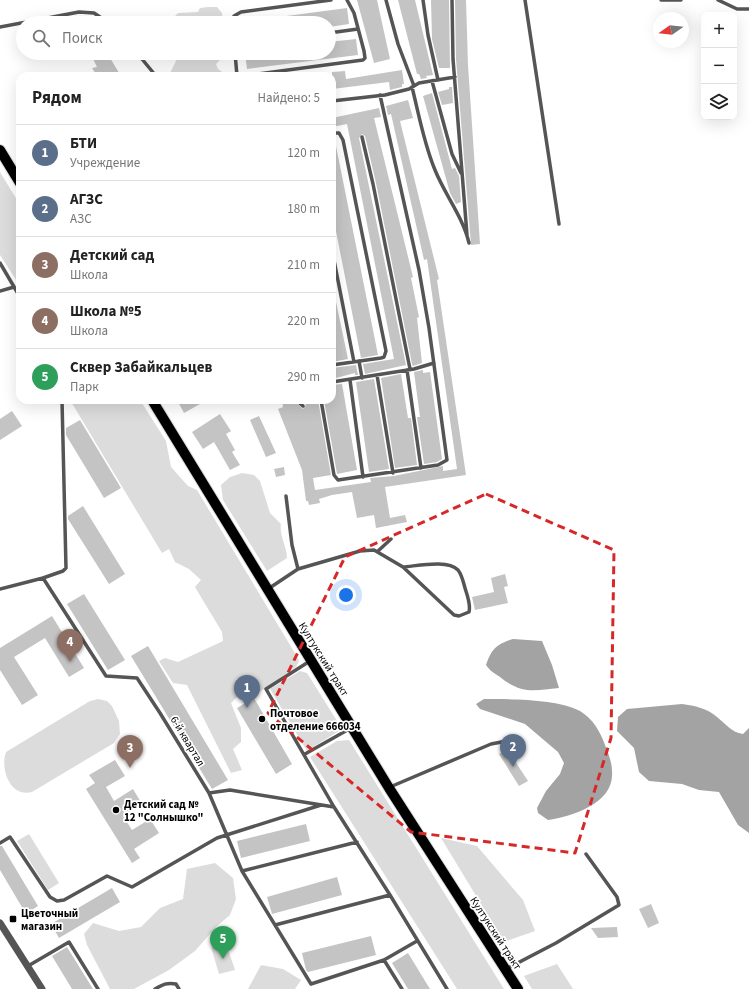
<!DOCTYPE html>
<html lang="ru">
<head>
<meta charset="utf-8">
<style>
  :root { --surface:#fff; --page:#f6f6f6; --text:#222; --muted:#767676; --line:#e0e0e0; --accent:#7c3aed }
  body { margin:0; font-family:"Source Sans 3",sans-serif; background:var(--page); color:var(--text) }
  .controls { position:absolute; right:12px; top:12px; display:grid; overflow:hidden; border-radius:8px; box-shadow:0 4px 16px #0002 }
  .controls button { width:36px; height:36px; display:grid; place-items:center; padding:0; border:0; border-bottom:1px solid var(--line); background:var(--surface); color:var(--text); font:20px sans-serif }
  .compass { position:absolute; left:653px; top:12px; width:36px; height:36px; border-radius:50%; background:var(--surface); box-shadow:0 4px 16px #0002; rotate:256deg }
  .you { position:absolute; left:346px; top:595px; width:14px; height:14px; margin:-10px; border:3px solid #fff; border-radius:50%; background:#1a73e8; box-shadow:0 0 0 6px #1a73e833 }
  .badge { display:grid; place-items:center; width:26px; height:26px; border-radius:50%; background:var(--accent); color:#fff; font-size:13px; font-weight:700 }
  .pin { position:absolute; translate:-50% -33px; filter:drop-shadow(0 1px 2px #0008) }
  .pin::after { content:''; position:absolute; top:21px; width:14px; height:12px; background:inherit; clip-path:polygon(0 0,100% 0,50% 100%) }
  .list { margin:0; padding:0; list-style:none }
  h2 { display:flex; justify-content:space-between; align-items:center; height:52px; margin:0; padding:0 16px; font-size:17px }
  h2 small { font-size:13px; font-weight:400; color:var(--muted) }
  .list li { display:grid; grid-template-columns:26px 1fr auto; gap:12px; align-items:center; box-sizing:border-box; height:56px; padding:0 16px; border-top:1px solid var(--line) }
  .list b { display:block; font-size:15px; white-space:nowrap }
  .list p { margin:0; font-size:13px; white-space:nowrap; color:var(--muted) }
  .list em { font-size:13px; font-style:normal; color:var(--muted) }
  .icon { flex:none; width:22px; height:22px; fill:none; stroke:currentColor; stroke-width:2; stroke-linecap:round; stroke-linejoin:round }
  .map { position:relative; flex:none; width:749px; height:989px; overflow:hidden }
  .search { position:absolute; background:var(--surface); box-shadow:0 4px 16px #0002; left:16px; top:16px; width:320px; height:44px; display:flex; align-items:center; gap:10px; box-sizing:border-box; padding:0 14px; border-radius:22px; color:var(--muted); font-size:15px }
  .panel { position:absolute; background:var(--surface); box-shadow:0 4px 16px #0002; left:16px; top:72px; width:320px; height:332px; border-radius:12px }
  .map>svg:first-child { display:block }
  .green { fill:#dcdcdc }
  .water { fill:#a3a3a3 }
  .building { fill:#c4c4c4 }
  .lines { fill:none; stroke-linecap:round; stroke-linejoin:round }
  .primary-casing { stroke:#dbdbdb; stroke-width:12 }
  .service { stroke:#555; stroke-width:3.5 }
  .minor { stroke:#555; stroke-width:7 }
  .primary { stroke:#000; stroke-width:10 }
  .marked { fill:none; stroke:#d62828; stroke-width:3; stroke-dasharray:8 5; stroke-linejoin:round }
  .poi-dot { fill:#000; stroke:#fff; stroke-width:1.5 }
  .labels { text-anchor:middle; stroke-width:3.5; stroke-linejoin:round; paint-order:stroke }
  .street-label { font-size:11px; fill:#000; stroke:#fff }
  .poi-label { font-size:11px; font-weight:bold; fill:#000; stroke:#fff; text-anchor:start }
</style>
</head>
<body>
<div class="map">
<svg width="749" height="989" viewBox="0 0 749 989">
  <rect width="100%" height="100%" fill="#fff"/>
  <path class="green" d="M208 7H217L222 13 223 23H174L175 16 178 13 198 12 200 8Z
    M173 53H227L216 64 218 69 228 76H171L170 73 176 61Z
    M0 172 20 205V286L0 255Z
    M70 400H140L166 441 171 467 188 486 197 490 296 655 299 661 296 667 258 693 244 678 236 679 243 691 231 703 241 728V742L233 749 242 770 231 773 187 685 173 683 159 661 165 658 178 662 223 641 222 632 195 587 201 580 189 569 175 562 169 549 162 553Z
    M242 473 254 475 260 481 270 513 281 524C279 535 287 547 287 558L267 571 223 500 221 485 230 477Z
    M300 671 307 673 342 729 307 751 270 689Z
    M98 699 107 701 112 706 119 721 120 734 114 743 32 792C10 798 0 769 6 752L90 701Z
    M349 740 504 989H457L310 757 337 741Z
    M29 834 59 883 48 890 17 841Z
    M441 838 477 846 523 900 535 931 504 942Z
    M215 863 233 878 236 899 230 915 216 927 195 951 169 970 134 989H110L87 945 84 934 93 923 119 931 141 927 160 908 183 899 187 869Z
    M226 943 235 970 219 974 211 947Z
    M557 964 573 989H532L524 976Z
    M261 965 283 969 301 980 295 989H248Z"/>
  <path class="water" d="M513 639 542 641 552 665 559 688C533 691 521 694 500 677 494 673 490 671 486 665 492 648 497 644 513 639Z
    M484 699C511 699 558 699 580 711 593 719 600 731 605 745 608 753 612 762 612 771 615 803 573 816 548 820L538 813 537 808 546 791 560 774 564 763 558 752 525 724 480 709 476 704Z
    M682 704C695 706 707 708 717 717 727 725 731 732 743 734L749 728V833L738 825 719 792 699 790 682 784 649 781 639 772 634 748 617 731 618 717 627 709Z"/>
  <path class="building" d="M357 0H377L390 59 374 63Z
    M398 0H415L433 75 426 76 427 78 421 79 419 74H417Z
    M431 0H449L450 68H439L432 39Z
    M455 0H466L468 65 480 244 471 245 456 59Z
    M347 8 349 24 329 27V23H264V19Z
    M356 39 358 55 247 69 245 53H329V42Z
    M90 53H107L121 76H97L92 68 97 67Z
    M402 70 404 84H402V87L390 90 389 82 332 89V72L345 71 346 79Z
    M449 87H452L453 103 442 105 438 92 449 89Z
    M432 93 452 169 455 168 459 176 461 202 456 204 450 193 423 96Z
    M408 100 413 118 400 121 439 279 437 280 466 475 385 487 390 518 405 515 407 522 376 528 374 515 357 518 352 492 332 495 319 499 320 503 309 505 308 501H306L302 470 278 409 283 407 282 400H293L303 409 306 405 301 400H318L331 475 313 478 315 490 371 482 370 478 394 476 443 466V471L457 469 427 259 424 260 391 114 388 115 386 106Z
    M379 108 381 117 374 118 413 277 411 278 419 317 417 318 422 363 413 366 412 364 376 183 365 136 362 134 359 138 406 365 365 374 363 364 394 359 347 124 332 127V118Z
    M332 141H335L378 355 361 358 332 211Z
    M332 297H335L348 359 332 362Z
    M356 365 358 375H355V373L332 379V368Z
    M423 370V373L430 372 442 459 437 462 424 464 417 417H420L414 372Z
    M401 374 408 418H411L417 465 395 468 381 378Z
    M374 379 389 469 369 472 356 382Z
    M342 384 357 470 337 474 324 400H332V385Z
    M177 400H207L184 413Z
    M12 411 22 426 0 440V419Z
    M220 414 231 431 226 434 235 450 232 452 240 465 230 470 214 442 203 449 192 432Z
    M259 416 276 453 266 457 250 420Z
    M80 420 121 488 104 498 66 435V428Z
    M284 467 285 475 276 477 274 469Z
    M83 506 125 574 109 584 68 519V516Z
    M505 574 508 586 504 587 508 603 475 610 472 597 494 592 491 578Z
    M84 594 125 660 108 670 67 604Z
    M52 616 84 668 69 677 45 638 14 657 38 695 22 705 0 670V648Z
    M148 646 228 780 212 789 131 656Z
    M254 698 292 764 276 774 237 708Z
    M507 749 528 781 519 786 499 754Z
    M115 760 125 776 106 787 114 801 133 789 142 804 123 816 132 830 150 819 159 833 134 849 140 858 132 863 86 789 95 783 89 775Z
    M306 824 310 841 241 858 237 841Z
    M0 846H2L38 906 26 914 0 870Z
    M337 877 342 895 272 914 267 897Z
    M112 888 120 902 59 938 51 924Z
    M651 904 659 923 648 928 639 909Z
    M617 927 618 937 598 938 591 928Z
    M371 936 376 955 308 972 306 970 302 953Z
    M67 947 93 989H72L52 956Z
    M408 953 430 989H408L392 963Z"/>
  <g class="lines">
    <g class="primary-casing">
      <path id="primary" d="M0 150 20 183
        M152 400 389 788 518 989"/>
    </g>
    <path class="service" d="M386 0 398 44 414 86
      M423 0 428 35 438 80
      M452 0 453 59 467 235
      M525 0 559 224
      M661 0H681
      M718 0 737 9H749
      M232 23 234 16 241 12 331 0
      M0 27 79 12 94 13 109 23
      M329 33 358 29
      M137 53 156 76
      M235 53 237 76
      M243 76 363 60 365 58 364 51 354 13 347 0
      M432 81 452 154 461 173
      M412 87C419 115 424 144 435 170 445 195 463 217 469 243
      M332 101 385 95 409 89 419 83 455 77
      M332 133H339L343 140 386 351 384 357 381 358 332 365
      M362 137 373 184 410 369
      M332 250 354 362
      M0 263 20 297
      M0 291 14 287
      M359 361 362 378
      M407 370 421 468
      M377 375 393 473
      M350 380 363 477
      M332 382 414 369 434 363
      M296 400 303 406
      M321 400 334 475 338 480 438 465 447 460 429 328 419 270 380 95
      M286 496 292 545 298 569
      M378 551 391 539
      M43 578 63 571 66 568 62 400
      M0 589 43 578 106 676 137 678 160 713 209 793 242 871 311 984 384 960 417 941
      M268 589 298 569 360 551 374 550 403 567 454 615 459 616 469 612C471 604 467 595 465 588 463 581 462 575 458 570 448 559 417 566 403 567
      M310 661 266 689 334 807 390 895 447 989
      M305 754 351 728
      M390 787 491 744 512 740
      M209 793 230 790 334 807
      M0 843 10 837 50 897 57 901 64 900 107 876 132 887 217 838 321 805
      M242 871 357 842
      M275 925 390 895
      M384 960 402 989
      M28 966 69 942 98 989
      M506 969 556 943 619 905 617 897 586 854
      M155 989C162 985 167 982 176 984L179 989"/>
    <path class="minor" d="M0 923 42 989"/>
    <use href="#primary" class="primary"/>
  </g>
  <path class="marked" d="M486 494 614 550 611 738 575 853 411 832 268 713 345 557Z"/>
  <g class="poi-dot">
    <circle cx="262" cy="719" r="4"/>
    <circle cx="116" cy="810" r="4"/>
    <rect x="9" y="915" width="8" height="8" rx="2"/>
  </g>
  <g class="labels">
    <g class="street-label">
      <text transform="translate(324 659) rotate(58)" y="4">Култукский тракт</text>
      <text transform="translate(188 741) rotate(59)" y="4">6-й квартал</text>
      <text transform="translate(496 933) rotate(57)" y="4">Култукский тракт</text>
    </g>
    <g class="poi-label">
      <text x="270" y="717">Почтовое<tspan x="270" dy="13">отделение 666034</tspan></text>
      <text x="124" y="808">Детский сад №<tspan x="124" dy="13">12 "Солнышко"</tspan></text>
      <text x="21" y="917">Цветочный<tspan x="21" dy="13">магазин</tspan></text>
    </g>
  </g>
</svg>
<div class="controls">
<button>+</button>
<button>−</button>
<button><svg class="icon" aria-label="layers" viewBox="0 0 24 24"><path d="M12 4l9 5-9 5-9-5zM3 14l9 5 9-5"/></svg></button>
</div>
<svg class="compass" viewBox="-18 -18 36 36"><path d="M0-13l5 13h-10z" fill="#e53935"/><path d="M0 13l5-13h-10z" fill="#767676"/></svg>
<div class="you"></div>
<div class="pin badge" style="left:247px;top:708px;background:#5c6f8a">1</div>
<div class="pin badge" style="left:513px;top:767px;background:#5c6f8a">2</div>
<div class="pin badge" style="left:130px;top:768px;background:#8d6e63">3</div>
<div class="pin badge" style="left:70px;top:662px;background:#8d6e63">4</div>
<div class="pin badge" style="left:223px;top:959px;background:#2e9e5b">5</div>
<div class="search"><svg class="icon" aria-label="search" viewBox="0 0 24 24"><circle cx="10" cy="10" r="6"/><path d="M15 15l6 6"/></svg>Поиск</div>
<section class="panel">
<h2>Рядом<small>Найдено: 5</small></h2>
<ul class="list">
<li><span class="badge" style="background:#5c6f8a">1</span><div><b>БТИ</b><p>Учреждение</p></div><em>120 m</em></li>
<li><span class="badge" style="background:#5c6f8a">2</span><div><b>АГЗС</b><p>АЗС</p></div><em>180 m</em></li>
<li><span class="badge" style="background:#8d6e63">3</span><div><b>Детский сад</b><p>Школа</p></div><em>210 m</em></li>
<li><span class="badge" style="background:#8d6e63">4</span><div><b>Школа №5</b><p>Школа</p></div><em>220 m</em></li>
<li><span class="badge" style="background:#2e9e5b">5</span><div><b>Сквер Забайкальцев</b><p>Парк</p></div><em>290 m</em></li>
</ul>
</section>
</div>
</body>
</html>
